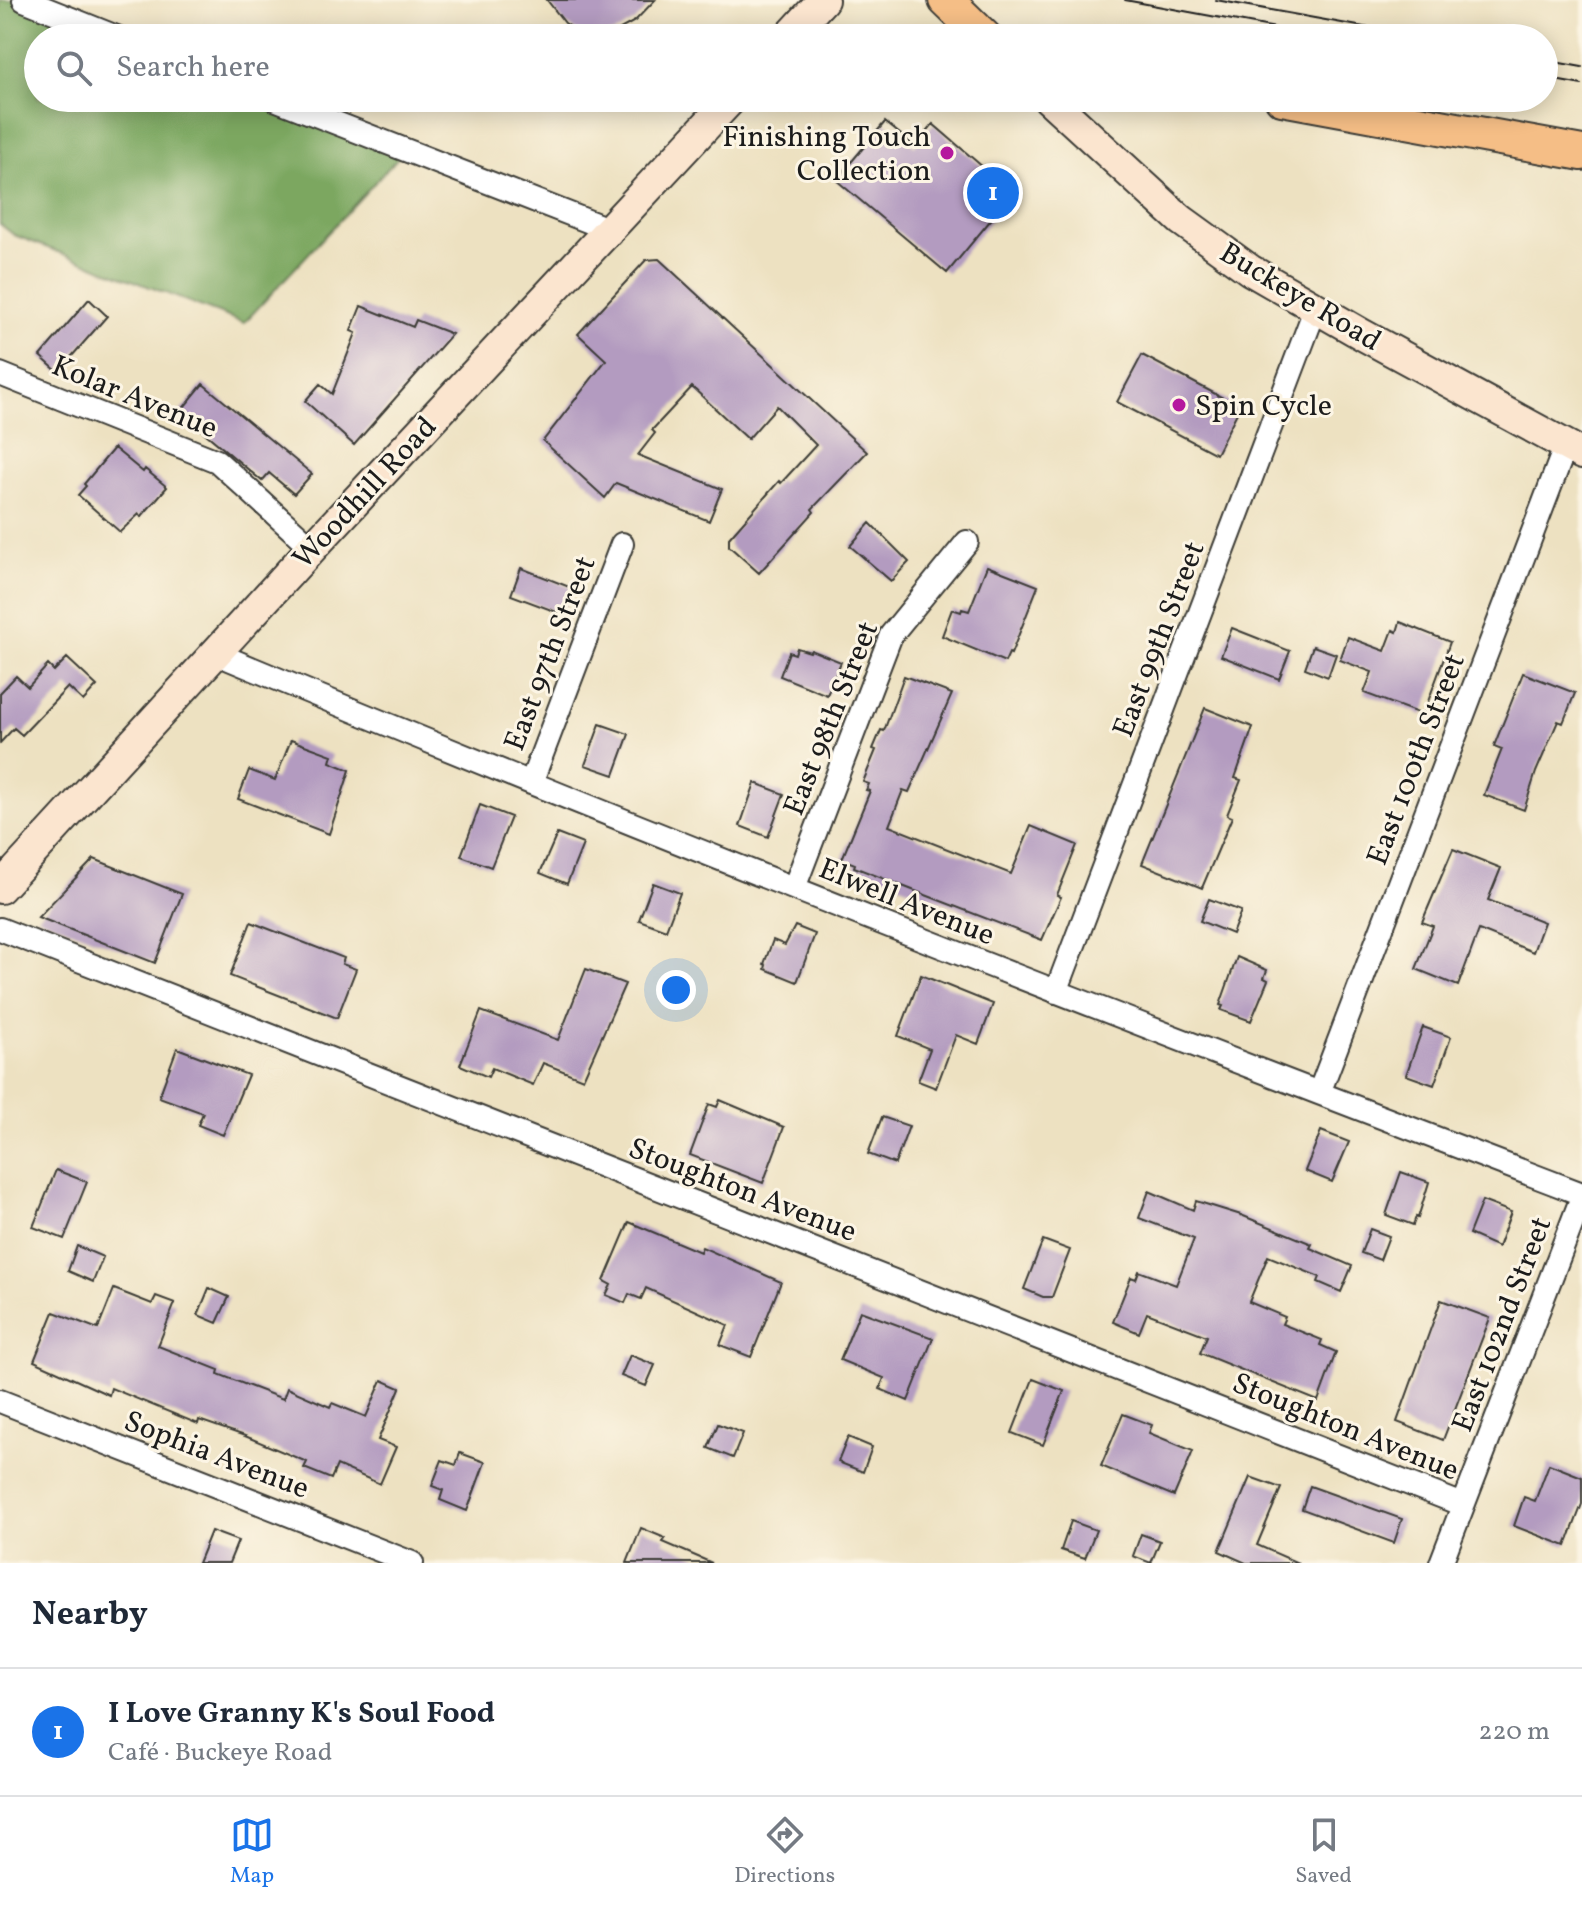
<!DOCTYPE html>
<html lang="en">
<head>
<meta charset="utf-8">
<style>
  :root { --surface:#fff; --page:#f2f2f3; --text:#1f2937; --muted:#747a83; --line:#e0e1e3; --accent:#1a73e8 }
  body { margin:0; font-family:Vollkorn,serif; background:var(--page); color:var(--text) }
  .you { position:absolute; left:676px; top:990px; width:28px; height:28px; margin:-20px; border:6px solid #fff; border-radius:50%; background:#1a73e8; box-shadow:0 0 0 12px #1a73e833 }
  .badge { display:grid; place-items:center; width:52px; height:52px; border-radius:50%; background:var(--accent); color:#fff; font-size:26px; font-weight:700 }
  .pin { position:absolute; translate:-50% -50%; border:4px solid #fff; box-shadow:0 2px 8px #0006 }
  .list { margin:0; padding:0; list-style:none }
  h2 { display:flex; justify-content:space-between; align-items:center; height:104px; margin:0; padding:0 32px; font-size:34px }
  h2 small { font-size:26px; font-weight:400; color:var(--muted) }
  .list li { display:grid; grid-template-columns:52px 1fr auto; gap:24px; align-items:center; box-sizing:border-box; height:128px; padding:0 32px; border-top:2px solid var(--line) }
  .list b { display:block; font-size:30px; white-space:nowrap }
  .list p { margin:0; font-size:26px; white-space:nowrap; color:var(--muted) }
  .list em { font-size:26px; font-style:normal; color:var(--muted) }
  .icon { flex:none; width:44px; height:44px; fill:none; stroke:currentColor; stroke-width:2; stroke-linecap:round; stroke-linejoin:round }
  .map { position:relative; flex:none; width:1582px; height:1563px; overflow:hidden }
  .search { position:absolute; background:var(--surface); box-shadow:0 4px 20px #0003; left:24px; right:24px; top:24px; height:88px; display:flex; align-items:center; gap:20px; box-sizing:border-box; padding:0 28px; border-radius:44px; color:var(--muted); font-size:30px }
  .sheet { height:232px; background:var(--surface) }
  nav { display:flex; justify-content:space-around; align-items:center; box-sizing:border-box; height:112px; border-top:2px solid var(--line); background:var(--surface); font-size:22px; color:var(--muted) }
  nav a { display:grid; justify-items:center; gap:4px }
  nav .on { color:var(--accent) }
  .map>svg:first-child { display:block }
  .forest { fill:#7ba760; stroke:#4c623e; stroke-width:2 }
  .building { fill:#b39bc0 }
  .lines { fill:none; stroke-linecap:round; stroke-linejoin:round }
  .street-casing { stroke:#3b3a35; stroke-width:26 }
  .secondary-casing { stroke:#3b3a35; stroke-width:34 }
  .primary-casing { stroke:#3b3a35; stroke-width:38 }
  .street { stroke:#fff; stroke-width:22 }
  .secondary { stroke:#fbe5cf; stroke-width:30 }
  .primary { stroke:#f5be86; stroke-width:34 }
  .tram { stroke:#1c1c1c; stroke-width:2 }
  .poi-dot { fill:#b5179e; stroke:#fcf5e5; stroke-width:3 }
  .labels { text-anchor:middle; stroke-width:6; stroke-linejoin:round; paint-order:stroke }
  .poi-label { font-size:30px; fill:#1c1c1c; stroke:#fcf5e5; text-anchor:end }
  .street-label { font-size:30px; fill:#1c1c1c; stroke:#fcf5e5 }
</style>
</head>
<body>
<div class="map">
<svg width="1582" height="1563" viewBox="0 0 1582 1563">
  <rect width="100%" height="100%" fill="#fcf5e5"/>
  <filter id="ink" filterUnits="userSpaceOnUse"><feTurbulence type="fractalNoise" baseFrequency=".0125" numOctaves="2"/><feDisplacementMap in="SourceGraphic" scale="16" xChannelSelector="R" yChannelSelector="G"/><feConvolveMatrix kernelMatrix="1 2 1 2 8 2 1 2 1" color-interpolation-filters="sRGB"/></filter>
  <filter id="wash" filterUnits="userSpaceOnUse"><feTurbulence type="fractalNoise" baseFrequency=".006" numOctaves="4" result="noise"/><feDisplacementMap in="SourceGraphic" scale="32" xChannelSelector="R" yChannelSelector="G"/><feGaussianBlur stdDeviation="1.8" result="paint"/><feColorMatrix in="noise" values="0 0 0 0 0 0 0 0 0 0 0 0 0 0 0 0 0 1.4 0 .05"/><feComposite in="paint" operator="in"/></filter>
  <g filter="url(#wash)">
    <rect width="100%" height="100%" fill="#ede1c1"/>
    <path class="forest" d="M0 0H24L119 38H38V98H272L405 150 244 323 14 235 0 224Z"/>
    <g id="blocks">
      <path class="building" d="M547 0H655L635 21 613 33 602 35 577 31 565 23Z
        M885 122 915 146 933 124 1013 193 947 273 836 180Z
        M659 259 867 452 812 509 814 512 759 573 729 546V538L779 481 781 483 816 445 777 406 748 439 692 387 652 430 655 433 638 455 722 489 709 521 616 483 605 498 543 441 606 360 578 334 646 260Z
        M89 299 107 316 58 372 40 356Z
        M361 306 413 327 416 320 452 334 354 445 305 401 320 384 332 394 356 333 351 331Z
        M1142 355 1240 407 1216 454 1117 402Z
        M203 384 312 474 294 494 269 473 262 481 180 412Z
        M114 448 143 472 145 469 167 487 141 517 139 514 120 532 78 495 86 486 84 484Z
        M870 523 909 562 891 581 850 546Z
        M987 566 1038 586 1011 654 1009 653 1005 662 942 636 952 609 961 612 962 609 969 611Z
        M521 568 572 588 562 614 511 595Z
        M1400 622 1450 642 1423 715 1364 693 1372 672 1340 660 1348 637 1385 651 1393 630 1397 632Z
        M1232 628 1290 651 1279 679 1221 656Z
        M1313 646 1336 654 1328 677 1305 668Z
        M797 648 810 652 811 650 841 662 827 695 780 676 789 652 795 654Z
        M67 658 97 686 83 701 68 687 22 735 14 728 0 743V693L16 676 28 687 48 665 54 671Z
        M1523 673 1575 693 1563 723 1558 721 1536 772 1524 810 1484 795 1502 749 1494 746Z
        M904 676 952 694 909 792 903 790 889 826 1011 874 1031 826 1077 845 1057 895 1061 897 1042 940 910 889 854 867 855 864 842 859 870 791 866 790 869 784 863 782 876 750 873 749 881 730 884 731Z
        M1205 708 1253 727 1235 778 1241 780 1227 815 1232 817 1202 888 1142 864Z
        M600 724 629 734 614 775 585 765Z
        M291 740 332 755 330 762 350 770 329 834 238 799 249 770 275 780Z
        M755 783 784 794 768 837 740 826Z
        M480 805 511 817 491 867 461 856Z
        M557 834 583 844 567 884 540 873Z
        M1453 849 1501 868 1488 900 1544 922 1533 952 1479 930 1458 986 1416 969 1433 926 1422 922Z
        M94 859 182 894 155 963 38 917Z
        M653 883 680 893 666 930 639 920Z
        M1209 899 1241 911 1232 934 1200 921Z
        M251 922 344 958 342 964 356 969 337 1018 230 976Z
        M795 926 815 934 797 982 765 969 766 965 764 964 773 940 785 945Z
        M1237 957 1267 970 1264 978 1268 980 1251 1021 1221 1010 1223 1006 1220 1005Z
        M586 969 625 984 583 1079 543 1063 533 1085 492 1068 488 1077 460 1065 481 1011 558 1040Z
        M921 975 993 1004 978 1044 956 1035 936 1088 918 1081 930 1049 898 1036Z
        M1423 1027 1451 1037 1434 1085 1406 1075Z
        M177 1048 248 1075 223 1135 198 1125 203 1113 159 1097Z
        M720 1100 784 1127 763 1183 690 1155 709 1104 717 1107Z
        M882 1117 909 1126 895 1164 868 1154Z
        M1321 1131 1349 1142 1332 1182 1305 1171Z
        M56 1170 87 1182 64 1239 33 1227Z
        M1401 1172 1429 1182 1418 1218 1416 1217 1413 1225 1386 1215Z
        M1149 1191 1193 1210 1196 1201 1241 1215 1312 1244 1310 1248 1352 1266 1341 1292 1318 1282 1320 1277 1268 1256 1249 1302 1285 1317 1282 1324 1322 1340 1320 1345 1336 1352 1318 1401 1200 1353 1207 1336 1147 1313 1139 1333 1113 1322 1131 1277 1136 1279 1139 1271 1176 1285 1194 1239 1139 1218Z
        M1482 1201 1511 1212 1498 1247 1469 1234Z
        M629 1222 700 1252 702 1247 781 1282 751 1357 720 1345 728 1325 646 1288 641 1299 629 1294 625 1303 606 1295 611 1285 604 1281Z
        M1370 1229 1389 1236 1380 1260 1361 1253Z
        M1043 1240 1070 1250 1052 1297H1043L1024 1289Z
        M77 1246 103 1257 93 1282 68 1271Z
        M209 1288 229 1297 217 1323 198 1315Z
        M114 1289 152 1304 156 1296 175 1303 158 1346 219 1370 218 1374 283 1399 287 1388 330 1407 332 1403 366 1417 382 1380 400 1388 378 1440 396 1447 380 1484 337 1465 331 1479 304 1468 307 1462 245 1436 199 1420 198 1424 111 1388 109 1395 34 1361 54 1312 98 1329Z
        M1441 1300 1490 1318 1443 1440 1397 1422Z
        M860 1311 933 1338 908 1401 880 1389 884 1378 840 1360Z
        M630 1355 655 1365 646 1386 621 1376Z
        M1033 1379 1064 1391 1043 1445 1012 1433Z
        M1123 1414 1152 1425 1149 1433 1193 1451 1174 1496 1101 1466Z
        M718 1424 743 1433 733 1458 708 1448Z
        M848 1437 872 1447 863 1472 838 1462Z
        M460 1453 485 1462 467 1511 440 1500 443 1490 432 1486 442 1460 456 1465Z
        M1549 1464 1582 1477V1504L1566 1546 1514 1526 1524 1497 1535 1501Z
        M1250 1477 1281 1488 1257 1545 1298 1563H1246L1219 1551Z
        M1310 1486 1402 1519 1394 1543 1302 1509Z
        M1071 1521 1096 1530 1085 1558 1061 1550Z
        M641 1528 665 1538 663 1542 712 1563H627Z
        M211 1531 238 1541 229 1563H198Z
        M1141 1534 1160 1541 1151 1563 1133 1556Z"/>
    </g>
  </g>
  <g filter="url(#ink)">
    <use href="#blocks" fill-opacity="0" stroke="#3b3a35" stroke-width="2"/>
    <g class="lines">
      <g class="street-casing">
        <path id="street" d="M24 0 119 38
          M272 98 608 229
          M0 374 217 461 312 548
          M215 653C667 842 1124 1019 1582 1194
          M531 783 622 544
          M794 888 891 635 967 542
          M0 929 1463 1505
          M1056 992 1316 307
          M1319 1093 1566 445
          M0 1401 412 1563
          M1441 1563 1582 1197"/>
      </g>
      <g class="secondary-casing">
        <path id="secondary" d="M788 38 823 0
          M1048 98 1181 220 1250 270 1363 335 1582 454
          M0 888 312 548 732 98"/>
      </g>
      <g class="primary-casing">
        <path id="primary" d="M946 0 985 38
          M1282 98 1582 153"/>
      </g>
      <use href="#street" class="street"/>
      <use href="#secondary" class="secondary"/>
      <use href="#primary" class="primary"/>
      <path class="tram" d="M1125 0 1330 38
        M1216 0 1424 38
        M1544 60 1582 67
        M1544 78 1582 85"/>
    </g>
  </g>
  <g class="poi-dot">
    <circle cx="947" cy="153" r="8"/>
    <circle cx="1179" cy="405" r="8"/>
  </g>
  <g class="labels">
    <g class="poi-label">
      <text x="931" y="146">Finishing Touch<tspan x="931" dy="34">Collection</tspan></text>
      <text x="1195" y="415" text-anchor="start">Spin Cycle</text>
    </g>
    <g class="street-label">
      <text transform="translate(1301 296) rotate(31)" y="10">Buckeye Road</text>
      <text transform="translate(135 396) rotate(22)" y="10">Kolar Avenue</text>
      <text transform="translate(364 492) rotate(-47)" y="10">Woodhill Road</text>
      <text transform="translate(1158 639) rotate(-69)" y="10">East 99th Street</text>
      <text transform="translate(549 653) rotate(-69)" y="10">East 97th Street</text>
      <text transform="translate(830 718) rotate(-68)" y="10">East 98th Street</text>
      <text transform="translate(1415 759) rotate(-69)" y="10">East 100th Street</text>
      <text transform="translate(907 901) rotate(22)" y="10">Elwell Avenue</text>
      <text transform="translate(743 1189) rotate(21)" y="10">Stoughton Avenue</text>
      <text transform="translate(1501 1324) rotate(-69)" y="10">East 102nd Street</text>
      <text transform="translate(1346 1426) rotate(22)" y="10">Stoughton Avenue</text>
      <text transform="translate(217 1454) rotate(21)" y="10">Sophia Avenue</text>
    </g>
  </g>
</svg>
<div class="you"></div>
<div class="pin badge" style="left:993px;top:193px">1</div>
<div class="search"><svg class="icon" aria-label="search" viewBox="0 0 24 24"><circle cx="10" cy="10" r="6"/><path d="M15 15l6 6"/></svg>Search here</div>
</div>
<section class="sheet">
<h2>Nearby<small></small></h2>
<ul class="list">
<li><span class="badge">1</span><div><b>I Love Granny K's Soul Food</b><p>Café · Buckeye Road</p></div><em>220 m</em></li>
</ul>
</section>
<nav>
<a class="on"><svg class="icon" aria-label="map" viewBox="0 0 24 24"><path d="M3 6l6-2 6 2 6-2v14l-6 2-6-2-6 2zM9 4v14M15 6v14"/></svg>Map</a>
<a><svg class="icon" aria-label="directions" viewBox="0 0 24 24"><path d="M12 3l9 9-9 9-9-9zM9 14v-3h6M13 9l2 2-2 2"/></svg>Directions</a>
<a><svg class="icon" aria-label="saved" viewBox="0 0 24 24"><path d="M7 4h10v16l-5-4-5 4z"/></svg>Saved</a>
</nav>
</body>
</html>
